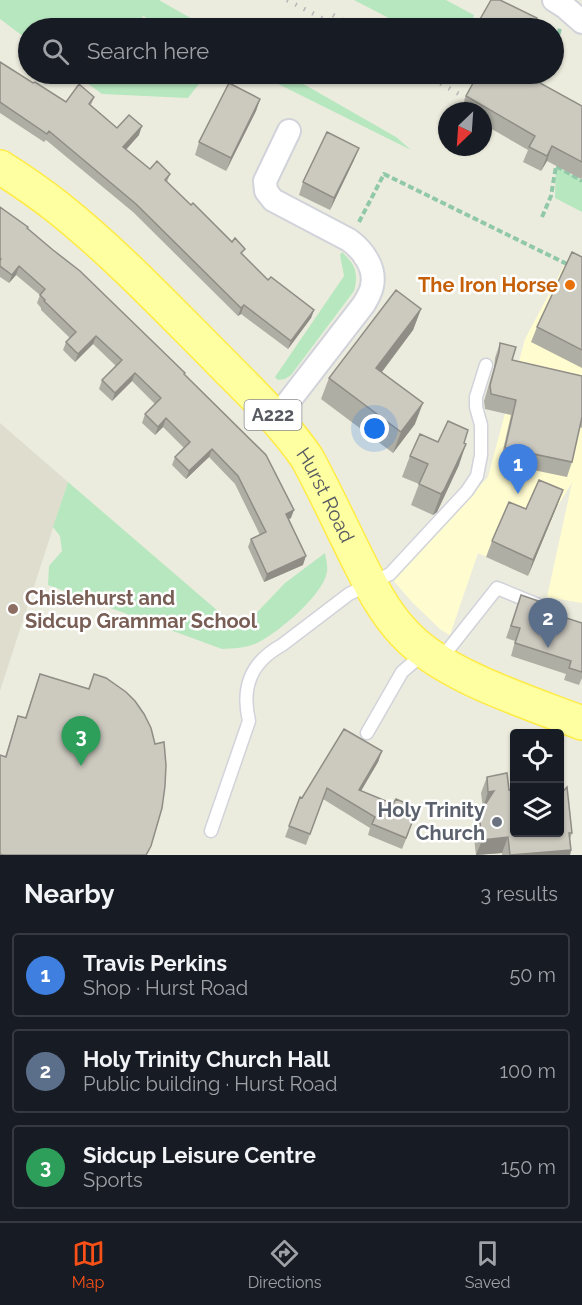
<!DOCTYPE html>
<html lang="en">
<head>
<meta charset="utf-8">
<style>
  :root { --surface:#171b24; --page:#20242c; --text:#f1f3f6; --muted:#9ea1a6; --line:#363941; --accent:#f95017 }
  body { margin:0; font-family:Raleway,sans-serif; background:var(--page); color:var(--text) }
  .controls { position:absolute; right:18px; bottom:18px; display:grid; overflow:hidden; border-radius:6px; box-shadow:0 2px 4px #0004 }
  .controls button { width:54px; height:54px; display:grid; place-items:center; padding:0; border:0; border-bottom:2px solid var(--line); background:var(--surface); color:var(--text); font:30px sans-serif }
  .compass { position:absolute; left:438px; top:102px; width:54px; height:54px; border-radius:50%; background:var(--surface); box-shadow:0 2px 4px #0004; rotate:205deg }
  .you { position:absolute; left:375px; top:429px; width:21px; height:21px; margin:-15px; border:4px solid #fff; border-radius:50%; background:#1a73e8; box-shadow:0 0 0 9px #1a73e833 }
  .badge { display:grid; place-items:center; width:39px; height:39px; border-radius:50%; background:var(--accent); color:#fff; font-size:20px; font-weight:700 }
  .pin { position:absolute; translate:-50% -50px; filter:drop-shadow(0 2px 3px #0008) }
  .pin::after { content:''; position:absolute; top:32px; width:21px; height:18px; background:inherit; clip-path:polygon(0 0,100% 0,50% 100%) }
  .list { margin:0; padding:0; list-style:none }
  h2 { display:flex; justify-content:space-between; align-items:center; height:78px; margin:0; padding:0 24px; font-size:26px }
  h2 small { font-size:20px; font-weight:400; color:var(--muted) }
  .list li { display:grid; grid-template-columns:39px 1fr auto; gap:18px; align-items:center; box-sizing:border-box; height:84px; margin:0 12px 12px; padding:0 12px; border:2px solid var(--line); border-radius:6px }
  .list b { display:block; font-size:22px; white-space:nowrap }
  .list p { margin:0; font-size:20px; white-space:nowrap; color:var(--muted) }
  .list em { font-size:20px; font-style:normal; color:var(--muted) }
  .icon { flex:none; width:33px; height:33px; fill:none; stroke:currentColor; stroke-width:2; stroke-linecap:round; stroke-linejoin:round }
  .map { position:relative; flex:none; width:582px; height:855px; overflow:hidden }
  .search { position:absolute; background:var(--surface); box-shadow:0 2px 4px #0004; left:18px; right:18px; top:18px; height:66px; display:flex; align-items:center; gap:15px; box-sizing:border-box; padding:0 21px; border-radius:33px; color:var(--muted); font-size:22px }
  .sheet { height:366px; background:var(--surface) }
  nav { display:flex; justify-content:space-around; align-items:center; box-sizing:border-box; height:84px; border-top:2px solid var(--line); background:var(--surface); font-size:16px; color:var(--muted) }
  nav a { display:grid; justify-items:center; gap:3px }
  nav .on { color:var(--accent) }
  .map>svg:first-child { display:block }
  .commercial { fill:#fffcd0 }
  .education { fill:#dfdece }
  .green { fill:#b7e7bf }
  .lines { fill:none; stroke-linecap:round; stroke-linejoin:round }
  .service-casing { stroke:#d1d3da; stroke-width:15 }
  .minor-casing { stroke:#d1d3da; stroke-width:26 }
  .primary-casing { stroke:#feeb45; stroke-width:36 }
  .path { stroke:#90c8a9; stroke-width:4; stroke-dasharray:6 3; stroke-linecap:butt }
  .service { stroke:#fff; stroke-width:12 }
  .minor { stroke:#fff; stroke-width:22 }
  .primary { stroke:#feffa0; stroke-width:33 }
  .rail { stroke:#b6b7b7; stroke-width:4.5; stroke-dasharray:1.5 8; stroke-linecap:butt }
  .wall { fill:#afaea4 }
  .shaded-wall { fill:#8f8d86 }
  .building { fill:#cccabf; stroke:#8f8d86; stroke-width:1.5 }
  .food-dot { fill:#e8710a; stroke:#fff; stroke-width:2 }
  .education-dot { fill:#8d6e63; stroke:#fff; stroke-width:2 }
  .worship-dot { fill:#6b7280; stroke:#fff; stroke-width:2 }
  .labels { text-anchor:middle; stroke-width:5; stroke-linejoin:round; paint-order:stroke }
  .shield { fill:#fff; stroke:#898c90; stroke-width:1.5 }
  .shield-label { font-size:18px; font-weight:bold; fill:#575a61 }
  .food-label { font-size:20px; font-weight:bold; fill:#c56008; stroke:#fff; text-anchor:end }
  .street-label { font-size:20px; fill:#575a61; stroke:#fff }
  .education-label { font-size:20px; font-weight:bold; fill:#785e54; stroke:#fff; text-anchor:start }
  .worship-label { font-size:20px; font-weight:bold; fill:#5b616d; stroke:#fff; text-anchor:end }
</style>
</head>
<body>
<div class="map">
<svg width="582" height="855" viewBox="0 0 582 855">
  <rect width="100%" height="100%" fill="#ececde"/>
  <path class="commercial" d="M566 262 582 269V603L547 597 572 483 557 507 528 576 478 553 450 635 441 630 412 602 392 579 488 477 525 339Z"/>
  <path class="education" d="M0 423 68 482 0 691Z"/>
  <path class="green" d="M0 0H159L208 28H168L143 16 138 28H28V40L0 19Z
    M354 0H446L474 15 470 28H408Z
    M75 74H189L202 80 188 98 102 94Z
    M258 74H286L396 137 411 150Z
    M556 166 582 180V212L555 198Z
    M342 252C355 264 359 273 354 291L291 375 285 379 278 380 275 377 344 276 340 255Z
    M68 482 240 630 285 583 325 553C326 559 328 566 327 572 323 595 280 631 259 642 247 648 235 648 222 649L48 585 49 566 62 551 60 536 53 527Z"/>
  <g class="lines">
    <g class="service-casing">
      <path id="service" d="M440 660 497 588 553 611
        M367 733 402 672 424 653
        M211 831 249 721C241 687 251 662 282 645L349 594 390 574 467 491 477 476 481 455V425L476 407V397L486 365"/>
    </g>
    <g class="minor-casing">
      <path id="minor" d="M554 0 565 7 582 22
        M276 418 364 304C367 298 371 293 372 286 376 268 363 250 349 240L273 200 266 191 265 181 289 131"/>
    </g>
    <g class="primary-casing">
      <g id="primary">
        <path id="s1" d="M0 167C19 179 38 192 56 206 113 251 164 305 215 356 247 389 281 420 307 458 325 491 341 526 358 560 371 586 384 612 404 633 443 676 528 702 582 723"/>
      </g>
    </g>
    <path class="path" d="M364 28 367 22 380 28
      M554 52 560 28
      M538 85 544 74
      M542 217 551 196 556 166 582 181
      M359 222 384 174 571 266"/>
    <use href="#service" class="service"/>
    <use href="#minor" class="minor"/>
    <use href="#primary" class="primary"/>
    <path class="rail" d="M287 0 341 28
      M333 15 358 28
      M424 74 480 106"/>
  </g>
  <path class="wall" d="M0 62 33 83 66 102 94 97 91 105 117 128 139 135 126 150 150 169 170 174 167 182 268 280 314 310 311 318 288 349 241 314 238 316 133 212 46 140 44 142 0 113Z
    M461 74H532L530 77 582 106V177L581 179 547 161 541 171 523 162 528 150 483 124V111H461L466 96 474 81Z
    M260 99 256 111 226 171 195 155 199 142Z
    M354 160 330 210 299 195 303 182Z
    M0 207 27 228 184 375 291 518 289 519 303 565 264 582 248 547 251 539 260 535 235 484 209 457 186 479 172 465 175 457 184 448 163 427 155 435 142 423 145 414 155 404 132 381 112 401 99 389 102 380 116 366 93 344 75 362 63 350 66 342 70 338 41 310V308L37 303 40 295 16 275 9 283 0 277Z
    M582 257V368L531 342 537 327Z
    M421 309 413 330 382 372 415 424 393 453 321 399 329 378Z
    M500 343 512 360 582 376V428L580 427 572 462 567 477 500 463 511 415 485 409 484 401 494 367 495 358Z
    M410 456 459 465 437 512 433 515 411 505 419 484 402 477Z
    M563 490 557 506 528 576 486 557 492 541 526 509Z
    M521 595 551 613 582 623V678L579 685 564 680 566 674 511 656 515 641 506 638Z
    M40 674 88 689 94 674 151 846 147 855H0V755L5 757 18 716 25 718Z
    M382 751 378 762 361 791 406 817 409 832 402 849 368 835 370 828 323 799 306 845 285 837 300 797 302 798Z
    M487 777 509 790 572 833 570 839 571 850 570 855H502V853L476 855 473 830 479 814 483 808 481 793Z"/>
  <path class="shaded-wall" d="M260 99 256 111 226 171 231 158Z
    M142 126 139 135 120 156 123 147Z
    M552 146 547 161 541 171 547 156Z
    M359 148 354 160 330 210 334 198Z
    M19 266 16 275 9 283 12 275Z
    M244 305 241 314 238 316 241 308Z
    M421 309 413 330 369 389 376 368Z
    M314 310 311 318 288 349 291 341Z
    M96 336 93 344 75 362 78 354Z
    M135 373 132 381 112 401 115 393Z
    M423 403 415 424 393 453 401 432Z
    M166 418 163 427 155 435 158 427Z
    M466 444 459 465 437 512 433 515 441 494Z
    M212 449 209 457 186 479 189 471Z
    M563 490 557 506 528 576 533 560Z
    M294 510 291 518 283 522 286 514Z
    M306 556 303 565 264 582 267 574Z
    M382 751 378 762 355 801 359 790Z
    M494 791 483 808 488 792Z
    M508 837 502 853 476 855 482 840Z
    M571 850 570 855H514Z"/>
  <path class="building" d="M491 0H500L537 18 531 28H475Z
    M0 62 33 83 35 82 66 102 79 84 94 97 89 104 117 128 129 115 142 126 123 147 150 169 157 161 170 174 165 180 191 205 193 203 232 242 235 238 245 249 241 253 268 280 271 277 314 310 291 341 244 305 241 308 136 204 49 131 47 134 0 102Z
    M478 74H530L529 77 582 106V162L552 146 547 156 529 147 535 136 466 96Z
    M229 83 260 99 231 158 199 142Z
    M327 132 359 148 334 198 303 182Z
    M0 207 28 227 27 228 53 250 80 271 185 373 184 374 266 455 294 510 286 514 306 556 267 574 251 539 266 532 238 476 212 449 189 471 175 457 190 442 166 418 158 427 145 414 161 398 135 373 115 393 102 380 122 360 96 336 78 354 66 342 76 332 44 301 45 300 40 295 45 289 19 266 12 275 0 266V261L1 259 0 258Z
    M572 252 582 257V350L537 327Z
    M396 290 421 309 376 368 423 403 401 432 329 378Z
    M500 343 516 347 512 360 582 376V417L572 462 505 448 516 400 491 394 490 385 499 352Z
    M448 421 468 430 464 443 466 444 444 490 441 494 419 484 428 464 410 456 420 434 438 442Z
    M539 480 563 490 533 560 492 541 509 502 526 509Z
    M521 595 553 606 551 613 582 623V672L569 668 571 661 515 643 520 628 511 626Z
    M40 674 89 689 94 674 106 678 126 692 135 701 144 714 151 728 155 744 164 742 166 765 165 786 162 808 151 846 146 855H3L0 854V755L6 757 18 716 26 718Z
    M344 729 382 751 359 790 393 804 396 799 410 805 405 817 413 820 406 838 372 824 375 817 327 788 310 834 289 826 300 797 302 798Z
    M507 773 509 790 514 789V832H560V795L567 787 572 833H569L571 850 510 855 508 837 482 840 479 814 494 791 488 792 487 777Z"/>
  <circle class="food-dot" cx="570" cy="285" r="6"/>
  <circle class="education-dot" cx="13" cy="609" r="6"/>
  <circle class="worship-dot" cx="497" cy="822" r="6"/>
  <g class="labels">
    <rect class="shield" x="244.5" y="400" width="57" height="30" rx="4.5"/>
    <g class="shield-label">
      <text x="273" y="421">A222</text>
    </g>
    <g class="food-label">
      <text x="558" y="292">The Iron Horse</text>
    </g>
    <g class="street-label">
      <text dy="7" stroke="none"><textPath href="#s1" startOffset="466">Hurst Road</textPath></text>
    </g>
    <g class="education-label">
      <text x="25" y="605">Chislehurst and<tspan x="25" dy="23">Sidcup Grammar School</tspan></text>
    </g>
    <g class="worship-label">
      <text x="485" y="817">Holy Trinity<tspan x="485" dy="23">Church</tspan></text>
    </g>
  </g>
</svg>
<div class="controls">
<button><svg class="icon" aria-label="locate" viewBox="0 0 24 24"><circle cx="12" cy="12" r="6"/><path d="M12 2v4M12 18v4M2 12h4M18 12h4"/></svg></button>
<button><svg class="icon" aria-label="layers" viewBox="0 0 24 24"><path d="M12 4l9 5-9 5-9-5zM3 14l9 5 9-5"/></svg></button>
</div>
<svg class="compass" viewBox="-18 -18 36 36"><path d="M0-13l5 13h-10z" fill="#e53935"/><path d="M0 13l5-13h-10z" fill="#9ea1a6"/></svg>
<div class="you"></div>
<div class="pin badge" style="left:518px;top:494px;background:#3f7fe0">1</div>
<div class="pin badge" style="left:548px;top:648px;background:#5c6f8a">2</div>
<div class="pin badge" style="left:81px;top:766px;background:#2e9e5b">3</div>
<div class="search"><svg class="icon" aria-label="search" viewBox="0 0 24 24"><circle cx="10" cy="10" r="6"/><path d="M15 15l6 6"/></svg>Search here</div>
</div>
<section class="sheet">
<h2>Nearby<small>3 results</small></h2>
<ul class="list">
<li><span class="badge" style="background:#3f7fe0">1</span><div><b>Travis Perkins</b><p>Shop · Hurst Road</p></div><em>50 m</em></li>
<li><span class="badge" style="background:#5c6f8a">2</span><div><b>Holy Trinity Church Hall</b><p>Public building · Hurst Road</p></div><em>100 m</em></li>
<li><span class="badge" style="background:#2e9e5b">3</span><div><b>Sidcup Leisure Centre</b><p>Sports</p></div><em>150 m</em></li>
</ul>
</section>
<nav>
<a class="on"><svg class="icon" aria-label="map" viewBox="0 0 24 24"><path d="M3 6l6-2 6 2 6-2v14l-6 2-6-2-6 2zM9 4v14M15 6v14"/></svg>Map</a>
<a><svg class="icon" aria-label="directions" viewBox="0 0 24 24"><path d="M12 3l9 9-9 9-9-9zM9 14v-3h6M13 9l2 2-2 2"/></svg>Directions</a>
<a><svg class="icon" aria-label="saved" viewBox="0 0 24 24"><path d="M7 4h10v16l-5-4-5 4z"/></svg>Saved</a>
</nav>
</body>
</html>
